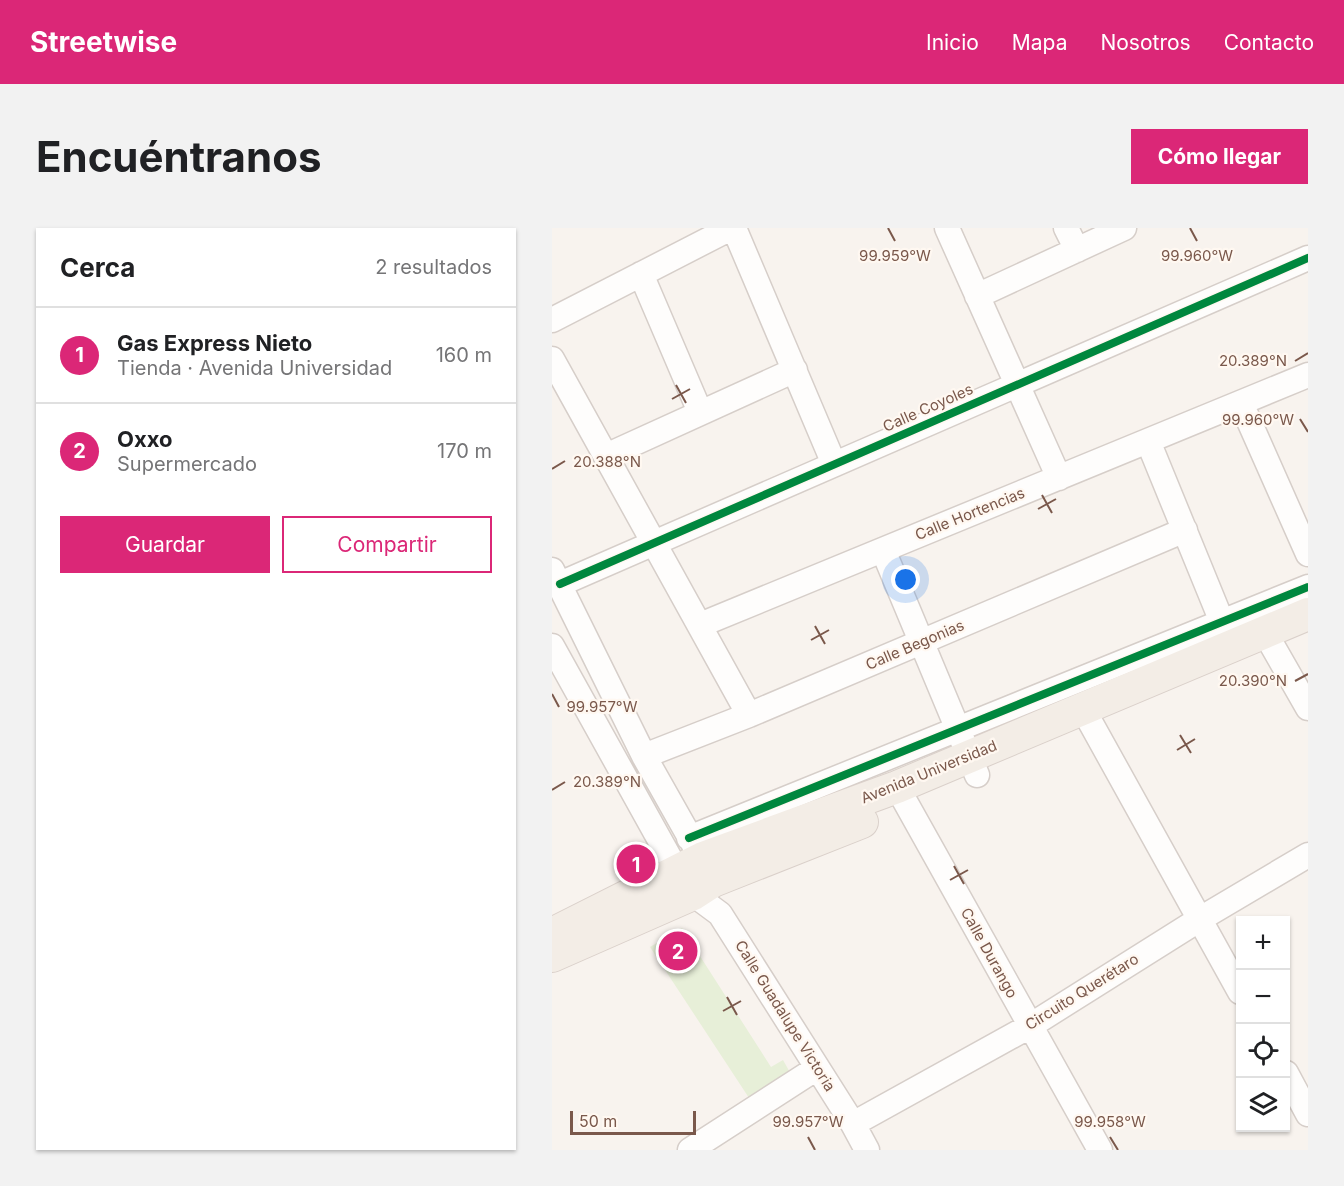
<!DOCTYPE html>
<html lang="es">
<head>
<meta charset="utf-8">
<style>
  :root { --surface:#fff; --page:#f2f2f2; --text:#202124; --muted:#757577; --line:#e0e0e0; --accent:#db2777 }
  body { margin:0; font-family:Inter,sans-serif; background:var(--page); color:var(--text) }
  .controls { position:absolute; right:18px; bottom:18px; display:grid; overflow:hidden; border-radius:0px; box-shadow:0 2px 4px #0004 }
  .controls button { width:54px; height:54px; display:grid; place-items:center; padding:0; border:0; border-bottom:2px solid var(--line); background:var(--surface); color:var(--text); font:30px sans-serif }
  .scale { position:absolute; left:18px; bottom:15px; width:126px; box-sizing:border-box; padding-left:6px; border:3px solid #7a584b; border-top:0; font-size:16px; line-height:21px; white-space:nowrap; color:#7a584b; -webkit-text-stroke:4px #fff8f1; paint-order:stroke }
  .you { position:absolute; left:354px; top:352px; width:21px; height:21px; margin:-15px; border:4px solid #fff; border-radius:50%; background:#1a73e8; box-shadow:0 0 0 9px #1a73e833 }
  .badge { display:grid; place-items:center; width:39px; height:39px; border-radius:50%; background:var(--accent); color:#fff; font-size:20px; font-weight:700 }
  .pin { position:absolute; translate:-50% -50%; border:3px solid #fff; box-shadow:0 2px 6px #0006 }
  .list { margin:0; padding:0; list-style:none }
  h2 { display:flex; justify-content:space-between; align-items:center; height:78px; margin:0; padding:0 24px; font-size:26px }
  h2 small { font-size:20px; font-weight:400; color:var(--muted) }
  .list li { display:grid; grid-template-columns:39px 1fr auto; gap:18px; align-items:center; box-sizing:border-box; height:96px; padding:0 24px; border-top:2px solid var(--line) }
  .list b { display:block; font-size:22px; white-space:nowrap }
  .list p { margin:0; font-size:20px; white-space:nowrap; color:var(--muted) }
  .list em { font-size:20px; font-style:normal; color:var(--muted) }
  .actions { display:flex; gap:12px; padding:18px 24px }
  .actions a { flex:1; padding:14px 0; border:2px solid var(--accent); border-radius:0px; text-align:center; font-size:21px; color:var(--accent) }
  .actions .main { background:var(--accent); color:#fff }
  .icon { flex:none; width:33px; height:33px; fill:none; stroke:currentColor; stroke-width:2; stroke-linecap:round; stroke-linejoin:round }
  .map { position:relative; flex:none; width:756px; height:922px; overflow:hidden; border-radius:0px }
  header { display:flex; align-items:center; gap:36px; box-sizing:border-box; height:84px; padding:0 30px; background:var(--accent); color:#fff }
  header strong { font-size:28px }
  nav { display:flex; gap:33px; margin-inline-start:auto; font-size:21px }
  .intro { display:flex; align-items:center; justify-content:space-between; box-sizing:border-box; height:144px; padding:0 36px }
  h1 { margin:0; font-size:42px }
  .button { padding:15px 27px; border-radius:0px; background:var(--accent); color:#fff; font-size:21px; font-weight:700 }
  main { display:flex; gap:36px; padding:0 36px }
  aside { flex:1; background:var(--surface); border-radius:0px; box-shadow:0 2px 4px #0004 }
  .map>svg:first-child { display:block }
  .green { fill:#e7efd8 }
  .lines { fill:none; stroke-linecap:round; stroke-linejoin:round }
  .minor-casing { stroke:#d6cec9; stroke-width:27 }
  .major-casing { stroke:#dad0ca; stroke-width:34 }
  .minor { stroke:#fefdfc; stroke-width:24 }
  .major { stroke:#f3ede6; stroke-width:32 }
  .cycleway-casing { stroke:#fff8f1; stroke-width:11 }
  .cycleway { stroke:#00873e; stroke-width:8 }
  .ticks { fill:none; stroke:#7a584b; stroke-width:2 }
  .labels { text-anchor:middle; stroke-width:4.5; stroke-linejoin:round; paint-order:stroke }
  .street-label { font-size:15px; fill:#7a584b; stroke:#fff8f1 }
  .ticks-label { font-size:15px; text-anchor:middle; fill:#7a584b; stroke:#fff8f1; stroke-width:4.5; stroke-linejoin:round; paint-order:stroke }
</style>
</head>
<body>
<header>
<strong>Streetwise</strong>
<nav><a>Inicio</a><a>Mapa</a><a>Nosotros</a><a>Contacto</a></nav>
</header>
<div class="intro"><h1>Encuéntranos</h1><a class="button">Cómo llegar</a></div>
<main>
<aside>
<h2>Cerca<small>2 resultados</small></h2>
<ul class="list">
<li><span class="badge">1</span><div><b>Gas Express Nieto</b><p>Tienda · Avenida Universidad</p></div><em>160 m</em></li>
<li><span class="badge">2</span><div><b>Oxxo</b><p>Supermercado</p></div><em>170 m</em></li>
</ul>
<div class="actions"><a class="main">Guardar</a><a>Compartir</a></div>
</aside>
<div class="map">
<svg width="756" height="922" viewBox="0 0 756 922">
  <rect width="100%" height="100%" fill="#f8f3ee"/>
  <path class="green" d="M130 700 219 839 231 832 240 848 199 873 98 719Z"/>
  <g class="lines">
    <g class="minor-casing">
      <path id="minor" d="M182 0 282 236
        M395 0 507 250
        M514 0 525 22
        M89 46 148 184
        M425 68 572 0
        M0 92 179 0
        M0 131 197 487
        M689 175 756 326
        M596 213 670 394
        M54 228 243 142
        M331 322 425 547
        M0 342 92 528 145 622
        M8 356 756 30
        M148 397 756 147
        M712 403 756 480
        M0 418 125 643 141 666 168 686 301 896 315 922
        M531 481 688 764
        M92 528 197 487 633 302
        M345 559 548 922
        M137 610 756 359
        M734 845 756 886
        M301 896 478 798 648 691 756 627
        M138 922 265 840"/>
    </g>
    <g class="major-casing">
      <path id="major" d="M0 706 151 630 345 559 756 386
        M0 728 141 666 161 653 310 594"/>
    </g>
    <use href="#minor" class="minor"/>
    <use href="#major" class="major"/>
    <g class="cycleway-casing">
      <path id="cycleway" d="M8 356 756 30
        M137 610 756 359"/>
    </g>
    <use href="#cycleway" class="cycleway"/>
  </g>
  <path class="ticks" d="M336 0 343 13M638 0 645 13M743 133 756 125M124 157 134 175M120 171 138 161M748 191 756 204M0 241 13 233M490 267 500 285M486 281 504 271M263 398 273 416M259 412 277 402M743 453 756 446M0 466 7 479M628 507 639 525M625 522 643 511M0 562 13 554M402 638 412 656M398 652 416 642M175 769 185 787M171 783 189 773M256 909 263 922M558 909 566 922"/>
  <g class="labels">
    <g class="street-label">
      <text transform="translate(376 180) rotate(-24)" y="5">Calle Coyoles</text>
      <text transform="translate(418 286) rotate(-22)" y="5">Calle Hortencias</text>
      <text transform="translate(363 417) rotate(-23)" y="5">Calle Begonias</text>
      <text transform="translate(377 544) rotate(-22)" y="5">Avenida Universidad</text>
      <text transform="translate(437 725) rotate(61)" y="5">Calle Durango</text>
      <text transform="translate(530 764) rotate(-32)" y="5">Circuito Querétaro</text>
      <text transform="translate(233 788) rotate(58)" y="5">Calle Guadalupe Victoria</text>
    </g>
  </g>
  <g class="ticks-label">
    <text x="343" y="33">99.959°W</text>
    <text x="645" y="33">99.960°W</text>
    <text x="701" y="138">20.389°N</text>
    <text x="706" y="197">99.960°W</text>
    <text x="55" y="239">20.388°N</text>
    <text x="701" y="458">20.390°N</text>
    <text x="50" y="484">99.957°W</text>
    <text x="55" y="559">20.389°N</text>
    <text x="256" y="899">99.957°W</text>
    <text x="558" y="899">99.958°W</text>
  </g>
</svg>
<div class="controls">
<button>+</button>
<button>−</button>
<button><svg class="icon" aria-label="locate" viewBox="0 0 24 24"><circle cx="12" cy="12" r="6"/><path d="M12 2v4M12 18v4M2 12h4M18 12h4"/></svg></button>
<button><svg class="icon" aria-label="layers" viewBox="0 0 24 24"><path d="M12 4l9 5-9 5-9-5zM3 14l9 5 9-5"/></svg></button>
</div>
<div class="scale">50 m</div>
<div class="you"></div>
<div class="pin badge" style="left:84px;top:636px">1</div>
<div class="pin badge" style="left:126px;top:723px">2</div>
</div>
</main>
</body>
</html>
